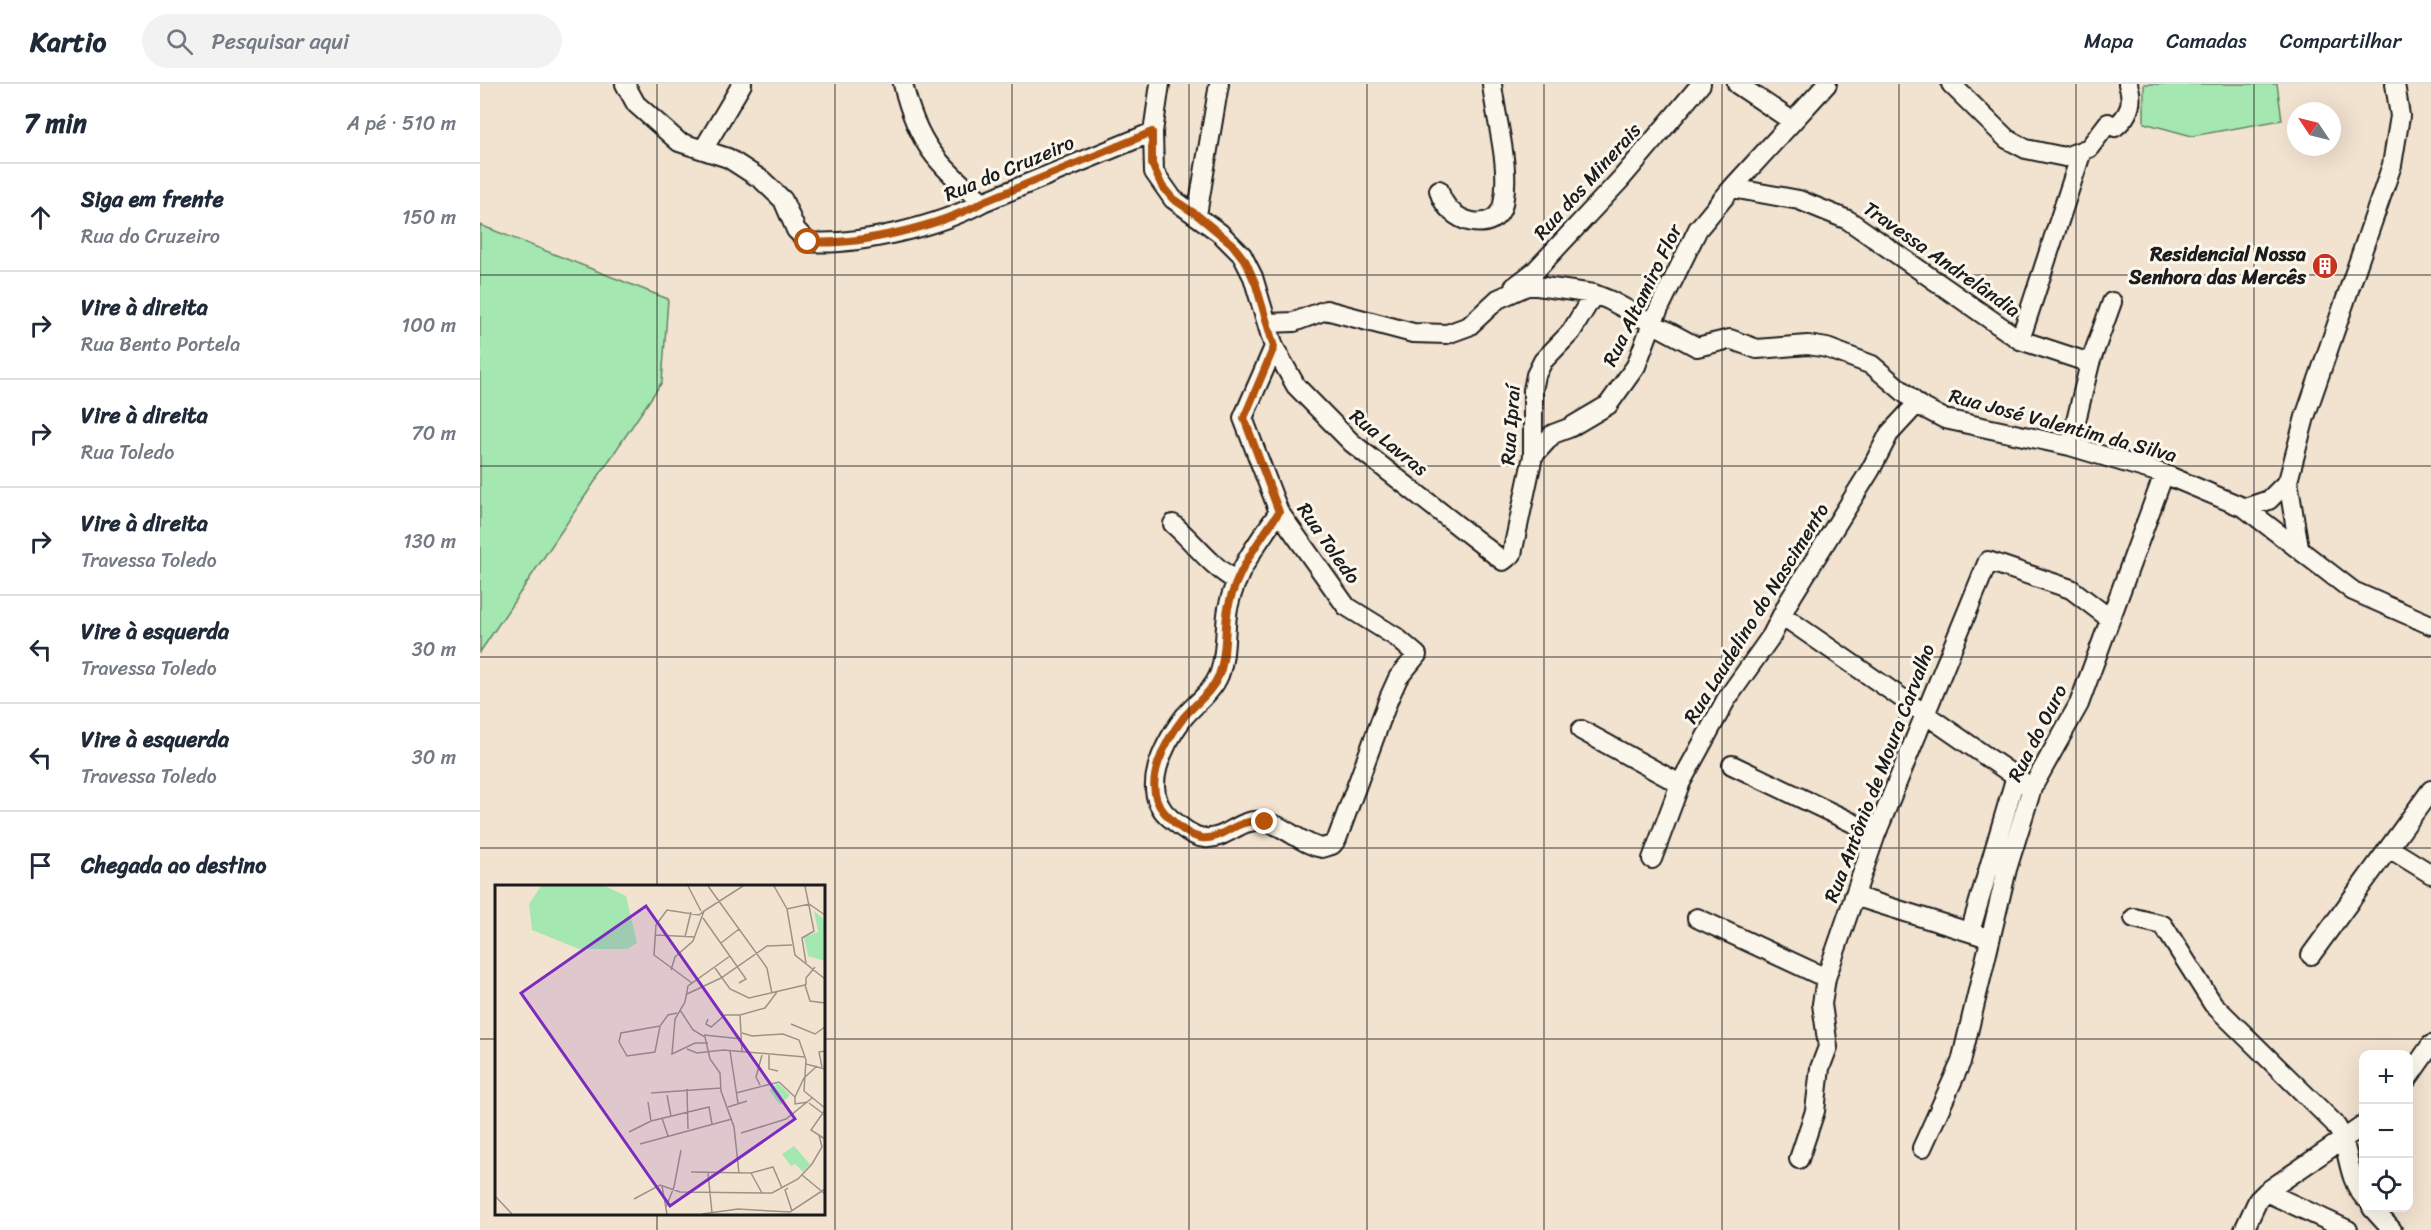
<!DOCTYPE html>
<html lang="pt">
<head>
<meta charset="utf-8">
<style>
  :root { --surface:#fff; --page:#f2f2f3; --text:#1f2937; --muted:#747a83; --line:#e0e1e3 }
  body { margin:0; font-family:Sriracha,sans-serif; background:var(--page); color:var(--text) }
  .controls { position:absolute; right:18px; bottom:18px; display:grid; overflow:hidden; border-radius:12px; box-shadow:0 6px 24px #0002 }
  .controls button { width:54px; height:54px; display:grid; place-items:center; padding:0; border:0; border-bottom:2px solid var(--line); background:var(--surface); color:var(--text); font:30px sans-serif }
  .compass { position:absolute; left:1807px; top:18px; width:54px; height:54px; border-radius:50%; background:var(--surface); box-shadow:0 6px 24px #0002; rotate:305deg }
  .stop { position:absolute; width:18px; height:18px; margin:-14px; border:4px solid #b45309; border-radius:50%; background:#fff }
  .stop.end { background:#b45309; border-color:#fff; box-shadow:0 2px 6px #0008 }
  .list { margin:0; padding:0; list-style:none }
  h2 { display:flex; justify-content:space-between; align-items:center; height:78px; margin:0; padding:0 24px; font-size:26px }
  h2 small { font-size:20px; font-weight:400; color:var(--muted) }
  .list li { display:grid; grid-template-columns:39px 1fr auto; gap:18px; align-items:center; box-sizing:border-box; height:108px; padding:0 24px; border-top:2px solid var(--line) }
  .list b { display:block; font-size:22px; white-space:nowrap }
  .list p { margin:0; font-size:20px; white-space:nowrap; color:var(--muted) }
  .list em { font-size:20px; font-style:normal; color:var(--muted) }
  .icon { flex:none; width:33px; height:33px; fill:none; stroke:currentColor; stroke-width:2; stroke-linecap:round; stroke-linejoin:round }
  .map { position:relative; flex:none; width:1951px; height:1146px; overflow:hidden }
  header { display:flex; align-items:center; gap:36px; box-sizing:border-box; height:84px; padding:0 30px; background:var(--surface); border-bottom:2px solid var(--line) }
  header strong { font-size:28px }
  nav { display:flex; gap:33px; margin-inline-start:auto; font-size:21px }
  .search { width:420px; height:54px; background:var(--page); display:flex; align-items:center; gap:15px; box-sizing:border-box; padding:0 21px; border-radius:33px; color:var(--muted); font-size:22px }
  main { display:flex }
  aside { flex:1; background:var(--surface) }
  .map>svg:first-child { display:block }
  .green { fill:#a5e7b0; stroke:#608266; stroke-width:1.5 }
  .lines { fill:none; stroke-linecap:round; stroke-linejoin:round }
  .minor-casing { stroke:#1c1c1c; stroke-width:22 }
  .minor { stroke:#fbf7ec; stroke-width:18 }
  .route { stroke:#b45309; stroke-width:8 }
  .grid { fill:none; stroke:#1c1c1c; stroke-width:1.5; stroke-opacity:0.55 }
  .labels { text-anchor:middle; stroke-width:6; stroke-linejoin:round; paint-order:stroke }
  .street-label { font-size:20px; fill:#1c1c1c; stroke:#fbf7ec }
  .poi-label { font-size:20px; font-weight:bold; fill:#1c1c1c; stroke:#fbf7ec; text-anchor:end }
  .inset-road { fill:none; stroke:#9c9388; stroke-width:1.5 }
  .view { fill:#7b2cbf; fill-opacity:0.15; stroke:#7b2cbf; stroke-width:3 }
  .inset-edge { fill:none; stroke:#1c1c1c; stroke-width:3 }
</style>
</head>
<body>
<header>
<strong>Kartio</strong>
<div class="search"><svg class="icon" aria-label="search" viewBox="0 0 24 24"><circle cx="10" cy="10" r="6"/><path d="M15 15l6 6"/></svg>Pesquisar aqui</div>
<nav><a>Mapa</a><a>Camadas</a><a>Compartilhar</a></nav>
</header>
<main>
<aside>
<h2>7 min<small>A pé · 510 m</small></h2>
<ul class="list">
<li><svg class="icon" aria-label="ahead" viewBox="0 0 24 24"><path d="M12 20V5M6 11l6-6 6 6"/></svg><div><b>Siga em frente</b><p>Rua do Cruzeiro</p></div><em>150 m</em></li>
<li><svg class="icon" aria-label="right" viewBox="0 0 24 24"><path d="M7 20v-9h11M14 6l5 5-5 5"/></svg><div><b>Vire à direita</b><p>Rua Bento Portela</p></div><em>100 m</em></li>
<li><svg class="icon" aria-label="right" viewBox="0 0 24 24"><path d="M7 20v-9h11M14 6l5 5-5 5"/></svg><div><b>Vire à direita</b><p>Rua Toledo</p></div><em>70 m</em></li>
<li><svg class="icon" aria-label="right" viewBox="0 0 24 24"><path d="M7 20v-9h11M14 6l5 5-5 5"/></svg><div><b>Vire à direita</b><p>Travessa Toledo</p></div><em>130 m</em></li>
<li><svg class="icon" aria-label="left" viewBox="0 0 24 24"><path d="M17 20v-9H6M10 6l-5 5 5 5"/></svg><div><b>Vire à esquerda</b><p>Travessa Toledo</p></div><em>30 m</em></li>
<li><svg class="icon" aria-label="left" viewBox="0 0 24 24"><path d="M17 20v-9H6M10 6l-5 5 5 5"/></svg><div><b>Vire à esquerda</b><p>Travessa Toledo</p></div><em>30 m</em></li>
<li><svg class="icon" aria-label="arrive" viewBox="0 0 24 24"><path d="M6 21V4h12l-3 4 3 4H6"/></svg><div><b>Chegada ao destino</b></div></li>
</ul>
</aside>
<div class="map">
<svg width="1951" height="1146" viewBox="0 0 1951 1146">
  <rect width="100%" height="100%" fill="#f2e2d0"/>
  <filter id="ink" filterUnits="userSpaceOnUse"><feTurbulence type="fractalNoise" baseFrequency=".0167" numOctaves="2"/><feDisplacementMap in="SourceGraphic" scale="12" xChannelSelector="R" yChannelSelector="G"/><feConvolveMatrix kernelMatrix="1 2 1 2 8 2 1 2 1" color-interpolation-filters="sRGB"/></filter>
  <g filter="url(#ink)">
    <path class="green" d="M1664 0H1797L1802 36 1712 52 1664 39Z
      M0 141 188 215 182 298 0 568Z"/>
    <g class="lines">
      <g class="minor-casing">
        <path id="minor" d="M145 0 156 20 199 58 248 74 282 96 303 116 316 146 328 158C378 162 459 142 503 118L673 48
          M423 0C437 58 457 81 503 118
          M680 0 673 48 674 88 693 115 740 149 762 171 773 193 794 263 816 302 872 359 1023 477 1032 470 1053 372V306L1056 291 1063 277 1091 248 1114 210
          M1257 0 1312 37
          M1471 0 1527 55 1546 65 1585 73 1609 64 1628 39 1635 43C1650 31 1654 18 1648 0
          M224 64 262 0
          M1252 104 1319 116 1368 136 1540 256 1610 279
          M959 106C967 141 1016 151 1023 120 1031 82 1016 38 1012 0
          M717 131 739 0
          M1034 203 1055 187 1140 96 1221 0
          M788 239 814 238 846 226 933 249 967 250 989 242 1018 215 1047 202H1057L1114 210 1129 216 1217 263 1250 255 1277 265 1328 261 1347 264 1392 281 1440 322 1465 335 1590 362 1684 390 1765 424 1873 507 1951 541
          M1540 256 1602 67
          M794 263 763 334 799 428 866 522 916 553 937 571 918 594 909 614 857 755 852 761 842 764C820 760 803 739 780 737 759 735 746 756 725 754 712 753 700 742 690 734 658 707 684 660 704 633 716 619 732 608 739 591 747 570 744 546 748 524 756 487 778 458 799 428
          M1590 362 1610 279 1632 218
          M1053 372 1073 350 1089 344 1128 321 1156 282 1173 237 1218 145 1252 104 1347 0
          M1808 397 1825 333 1912 81 1920 32 1915 0
          M1765 424 1789 416 1808 397 1819 464
          M693 440C715 459 731 483 757 497
          M1303 532 1552 704
          M1101 646 1200 700
          M1252 681 1396 750
          M1909 764 1951 790
          M1172 775 1200 700 1246 616 1292 551 1309 517 1391 385 1409 350 1433 324 1440 322
          M1374 812 1502 852
          M1217 834 1346 894
          M1654 834 1683 841 1733 920 1854 1039C1871 1061 1865 1091 1884 1113
          M1490 848 1536 692
          M1831 871 1951 706
          M1928 994 1951 961
          M1442 1064 1481 978 1527 785 1552 704 1599 620 1684 390
          M1319 1075 1335 1027 1340 984 1348 963 1342 920 1346 894 1396 750 1508 477 1591 505 1629 534
          M1786 1108 1868 1146
          M1892 1124 1912 1146
          M1764 1146 1778 1116 1786 1108 1884 1041"/>
      </g>
      <use href="#minor" class="minor"/>
    </g>
  </g>
  <g class="lines" filter="url(#ink)">
    <path class="route" d="M328 158C378 162 460 142 503 118L672 48V80L682 102 693 115 717 131 752 160 766 178 776 201 794 263 764 334 799 428C778 458 756 488 748 524 744 546 747 570 739 591 732 608 716 619 704 633 686 656 660 701 684 728 735 785 743 730 785 738"/>
  </g>
  <path class="grid" d="M177 0V802M355 0V1146M532 0V1146M709 0V1146M887 0V1146M1064 0V1146M1242 0V1146M1419 0V1146M1596 0V1146M1774 0V1146M0 191H1951M0 382H1951M0 573H1951M0 764H1951M0 955H16M344 955H1951M177 1130V1146"/>
  <defs>
    <g id="building-disc" transform="scale(1.35)"><circle r="9.5" fill="#c8321e" stroke="#fbf7ec"/><path d="M-4-6H4V6H1V3H-1V6H-4ZM-2.5-4.3h1.7v1.8h-1.7ZM.8-4.3h1.7v1.8H.8ZM-2.5-1h1.7V.8h-1.7ZM.8-1h1.7V.8H.8Z" fill="#fff"/></g>
  </defs>
  <g fill-rule="evenodd">
    <use href="#building-disc" x="1845" y="182"/>
  </g>
  <g class="labels">
    <g class="street-label">
      <text transform="translate(529 84) rotate(-23)" y="7">Rua do Cruzeiro</text>
      <text transform="translate(1107 97) rotate(-48)" y="7">Rua dos Minerais</text>
      <text transform="translate(1462 175) rotate(35)" y="7">Travessa Andrelândia</text>
      <text transform="translate(1162 211) rotate(-64)" y="7">Rua Altamiro Flor</text>
      <text transform="translate(1030 341) rotate(-86)" y="7">Rua Ipraí</text>
      <text transform="translate(1583 341) rotate(15)" y="7">Rua José Valentim da Silva</text>
      <text transform="translate(909 358) rotate(39)" y="7">Rua Lavras</text>
      <text transform="translate(849 459) rotate(55)" y="7">Rua Toledo</text>
      <text transform="translate(1276 529) rotate(-58)" y="7">Rua Laudelino do Nascimento</text>
      <text transform="translate(1557 649) rotate(-63)" y="7">Rua do Ouro</text>
      <text transform="translate(1399 689) rotate(-69)" y="7">Rua Antônio de Moura Carvalho</text>
    </g>
    <g class="poi-label">
      <text x="1826" y="177">Residencial Nossa<tspan x="1826" dy="23">Senhora das Mercês</tspan></text>
    </g>
  </g>
  <g transform="translate(15 801)">
    <rect width="330" height="330" fill="#f2e2d0"/>
    <path d="M46 1H110L131 11 142 58 132 64H84L37 45 34 19ZM319 26 330 35V76L313 71 309 52 323 47ZM283 198 295 210 285 220 274 205ZM299 261 315 279 308 287 300 279 296 281 287 269Z" fill="#a5e7b0"/>
    <path class="inset-road" d="M193 1 206 26M213 1 272 83 277 109M279 1 292 24 300 70 330 94M310 1 319 46 307 53 311 78M292 24 314 19 330 30M208 33 251 94 244 98M161 50 200 52M190 52 196 27M226 58 244 44M220 83 235 104 254 113 310 100 315 116 330 118M176 85 180 72 198 56 209 26 248 1M197 98 159 70 161 40 172 25 204 30 209 26M311 100V93L320 82M192 109 226 93 272 61 297 60M185 125 198 145 210 152 215 174 225 188 226 206 239 242 244 288M245 130 270 123 282 107M213 134 211 139 216 142 230 130H245L247 167M296 139 320 149 330 142M165 141 126 148 124 157 132 171 160 167 165 141 173 130 182 128M247 148 257 151 288 149 304 155 311 175 309 206 330 223M209 150 247 154M213 158H200L177 169 180 134 190 117 193 101 235 71M192 164 202 168 228 165 310 172M235 166 243 218M274 170V184L283 186M311 179 330 184M327 182 324 167 330 166M284 197 300 212V219L313 217M265 200 261 192 267 170M192 204 193 244M156 208 226 203M241 208 284 197M172 210 176 231M300 212 309 193 322 181M153 217 156 236M314 218 330 230M233 222 252 216M330 225 316 245 330 254M167 233 173 251M134 247 156 236 214 222 217 239M246 248 291 234 317 213M145 259 237 234M196 287 256 288 278 282 287 303M213 288 217 328M256 288 267 308M307 290 330 309M167 301 172 329M293 303 290 305 297 326M0 311 17 329M139 314 165 300 185 307 277 308 303 294 317 279 327 262 324 250M171 322 179 302 186 265M207 329 243 324 295 327 330 304"/>
    <path class="view" d="M151 21 300 234 175 321 26 108Z"/>
    <rect width="330" height="330" class="inset-edge"/>
  </g>
</svg>
<div class="controls">
<button>+</button>
<button>−</button>
<button><svg class="icon" aria-label="locate" viewBox="0 0 24 24"><circle cx="12" cy="12" r="6"/><path d="M12 2v4M12 18v4M2 12h4M18 12h4"/></svg></button>
</div>
<svg class="compass" viewBox="-18 -18 36 36"><path d="M0-13l5 13h-10z" fill="#e53935"/><path d="M0 13l5-13h-10z" fill="#747a83"/></svg>
<div class="stop" style="left:328px;top:158px"></div>
<div class="stop end" style="left:785px;top:738px"></div>
</div>
</main>
</body>
</html>
